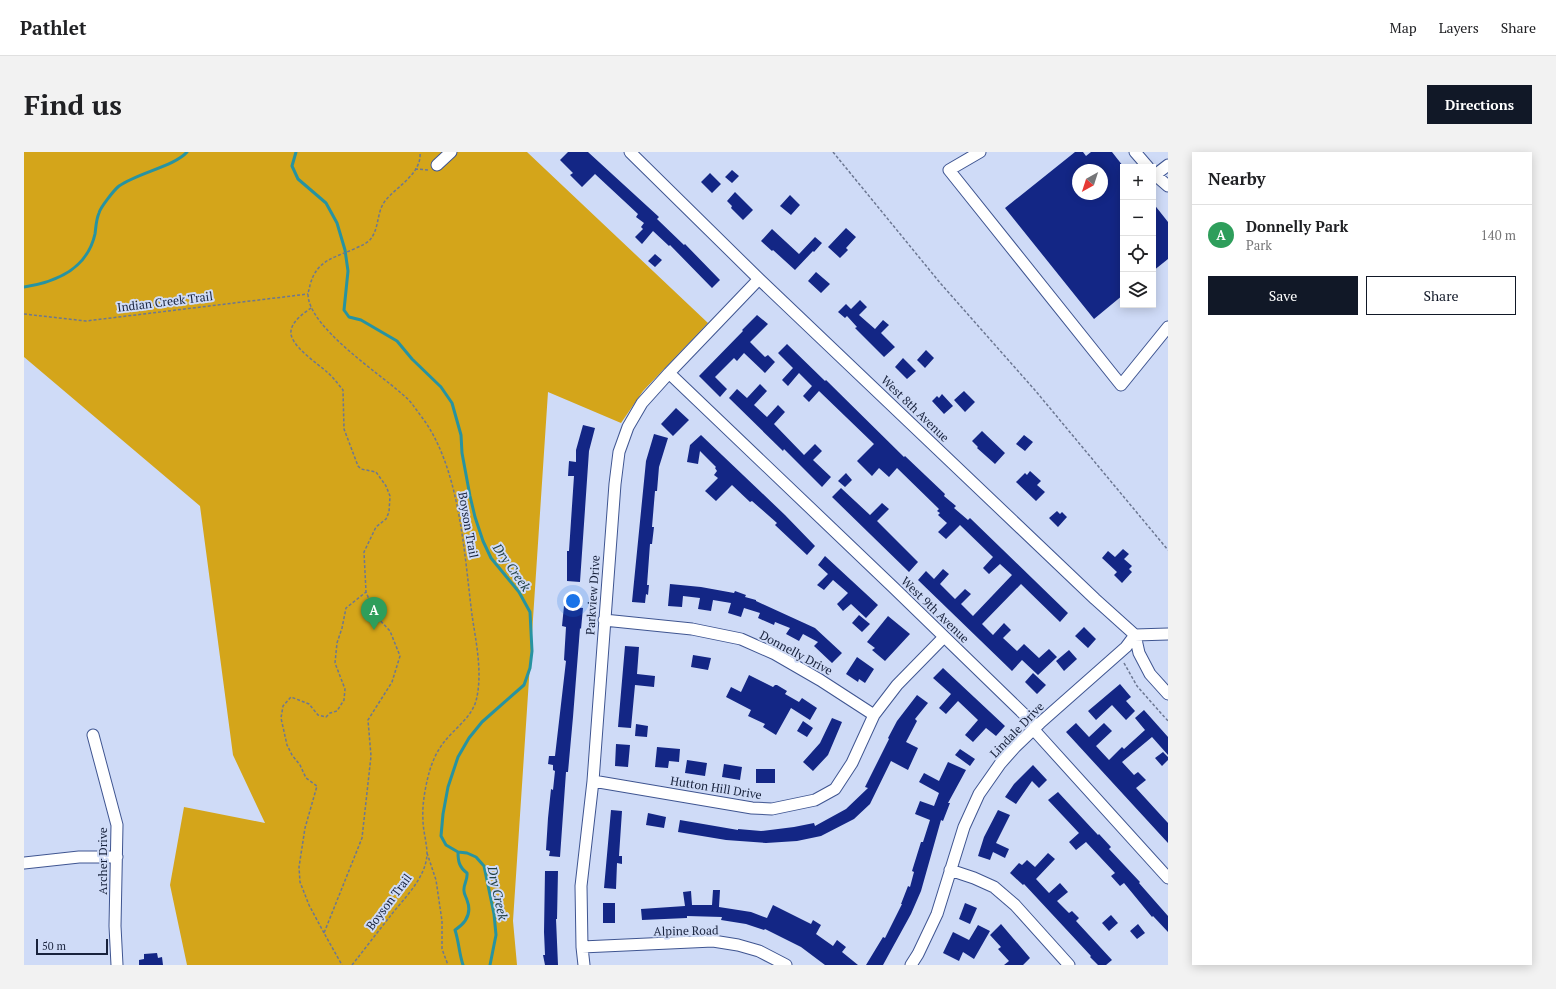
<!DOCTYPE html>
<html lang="en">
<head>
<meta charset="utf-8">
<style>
  :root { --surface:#fff; --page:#f2f2f2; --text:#202124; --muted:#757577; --line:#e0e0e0; --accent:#111827 }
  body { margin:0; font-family:"PT Serif",serif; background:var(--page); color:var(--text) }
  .controls { position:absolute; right:12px; top:12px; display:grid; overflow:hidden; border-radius:0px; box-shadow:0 2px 10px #0003 }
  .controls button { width:36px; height:36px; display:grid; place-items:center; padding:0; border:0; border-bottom:1px solid var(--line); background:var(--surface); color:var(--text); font:20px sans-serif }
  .compass { position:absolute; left:1048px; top:12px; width:36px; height:36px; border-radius:50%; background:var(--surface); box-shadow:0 2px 10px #0003; rotate:219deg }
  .scale { position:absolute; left:12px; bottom:10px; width:72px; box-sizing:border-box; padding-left:4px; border:2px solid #18223c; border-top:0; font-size:11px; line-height:14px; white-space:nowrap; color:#18223c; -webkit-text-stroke:3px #cfdbf7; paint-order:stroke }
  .you { position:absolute; left:549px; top:449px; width:14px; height:14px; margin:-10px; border:3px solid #fff; border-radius:50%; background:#1a73e8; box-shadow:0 0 0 6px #1a73e833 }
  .badge { display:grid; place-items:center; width:26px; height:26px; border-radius:50%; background:var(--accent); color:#fff; font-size:13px; font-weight:700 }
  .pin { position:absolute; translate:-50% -33px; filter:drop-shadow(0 1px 2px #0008) }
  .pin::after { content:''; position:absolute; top:21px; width:14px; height:12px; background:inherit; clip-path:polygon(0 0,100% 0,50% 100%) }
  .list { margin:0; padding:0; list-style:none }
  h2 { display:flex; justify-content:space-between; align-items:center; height:52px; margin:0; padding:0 16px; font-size:17px }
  h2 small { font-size:13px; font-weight:400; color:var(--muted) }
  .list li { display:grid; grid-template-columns:26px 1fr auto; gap:12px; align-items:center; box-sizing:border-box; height:60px; padding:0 16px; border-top:1px solid var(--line) }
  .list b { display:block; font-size:15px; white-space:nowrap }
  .list p { margin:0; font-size:13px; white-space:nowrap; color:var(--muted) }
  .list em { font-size:13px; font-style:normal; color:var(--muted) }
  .actions { display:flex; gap:8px; padding:12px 16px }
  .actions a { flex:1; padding:9px 0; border:1px solid var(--accent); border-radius:0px; text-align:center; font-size:14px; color:var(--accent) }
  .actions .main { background:var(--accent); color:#fff }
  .icon { flex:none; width:22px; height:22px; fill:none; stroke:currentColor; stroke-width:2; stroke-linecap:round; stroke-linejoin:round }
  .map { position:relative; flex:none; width:1144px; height:813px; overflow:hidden; border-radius:0px }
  header { display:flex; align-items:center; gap:24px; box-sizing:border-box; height:56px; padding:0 20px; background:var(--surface); border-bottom:1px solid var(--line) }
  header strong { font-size:19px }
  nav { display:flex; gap:22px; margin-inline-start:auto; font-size:14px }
  .intro { display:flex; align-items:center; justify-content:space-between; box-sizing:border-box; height:96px; padding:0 24px }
  h1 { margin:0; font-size:28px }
  .button { padding:10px 18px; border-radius:0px; background:var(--accent); color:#fff; font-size:14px; font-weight:700 }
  main { display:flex; gap:24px; padding:0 24px }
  aside { flex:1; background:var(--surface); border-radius:0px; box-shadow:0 2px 10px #0003 }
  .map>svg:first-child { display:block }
  .green { fill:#d4a51a }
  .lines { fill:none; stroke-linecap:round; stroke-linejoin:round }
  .stream { stroke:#2793a1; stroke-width:3 }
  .building { fill:#132685; fill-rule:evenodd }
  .minor-casing { stroke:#3f5591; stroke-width:13 }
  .path { stroke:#6c7792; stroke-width:1.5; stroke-dasharray:3 2; stroke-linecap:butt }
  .minor { stroke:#fff; stroke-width:11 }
  .labels { text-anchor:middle; stroke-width:4; stroke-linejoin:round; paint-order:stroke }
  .street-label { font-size:12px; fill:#18223c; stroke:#cfdbf7 }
  .water-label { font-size:13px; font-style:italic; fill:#214044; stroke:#cfdbf7 }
</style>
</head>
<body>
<header>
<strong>Pathlet</strong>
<nav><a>Map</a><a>Layers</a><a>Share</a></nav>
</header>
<div class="intro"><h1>Find us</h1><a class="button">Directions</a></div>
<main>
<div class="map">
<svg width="1144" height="813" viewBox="0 0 1144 813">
  <rect width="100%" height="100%" fill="#cfdbf7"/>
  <path class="green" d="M0 0H503L684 171 619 239 597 271 524 240 489 769 493 813H163L146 733 160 655 241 671 209 603 176 354 0 205Z"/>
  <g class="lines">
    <path class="stream" d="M272 0 268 14 274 27 302 51 313 71 321 98 324 119 320 158 325 165 337 168 373 189 388 207 417 235 428 251 437 283 438 301 446 344 451 365 459 389 467 406 495 440 506 460 508 499 506 516 500 533 458 570 445 586 434 605 424 635 419 662 417 684 422 693 434 700 443 701 452 705 460 714 470 762 472 783 466 813
      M0 135C33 130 63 117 71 82 72 75 72 68 75 61 76 56 90 38 95 34 113 21 151 14 163 0
      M434 700C434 709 435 715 443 721 444 728 439 733 440 739 440 742 442 745 443 748 448 761 442 771 431 778 435 790 435 801 439 813"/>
  </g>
  <path class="building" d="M544 0H564L635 65 633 67 660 93 661 92 696 128 688 136 646 93 645 94 629 79 618 92 611 85 619 77 617 75 620 71 612 65 614 62 571 22 558 35 546 23 549 21 536 8Z
    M1051 0H1059L1062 4 1067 0H1088L1099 14V143L1070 167 981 56ZM1054 18H1078V42H1054Z
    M708 18 715 24 708 31 701 25Z
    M686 21 697 32 688 41 677 30Z
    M711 40 729 58 719 68 707 56 708 54 703 49Z
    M766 43 776 53 767 63 756 54Z
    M1129 51 1144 70V107L1129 119Z
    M822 76 832 85 822 96 824 98 816 106 804 95Z
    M748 77 775 102 791 85 798 91 790 100 789 99 771 118 749 98 748 99 737 89Z
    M631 102 638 108 631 115 624 109Z
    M792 120 806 132 797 141 784 129Z
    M836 148 843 155 835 163 851 177 859 168 865 173 857 181 871 195 860 205 831 176 833 175 823 164 821 166 814 160 822 152 827 157Z
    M733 163 744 172 726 190 741 205 744 203 751 210 741 221 720 201 713 209 710 206 691 225 703 237 696 245 675 224 719 179 718 178Z
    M763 192 801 229 802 228 880 305 881 304 921 342 920 344 932 354 930 356 944 368 946 366 1044 461 1036 470 997 432 958 472 969 483 980 471 987 478 979 486 993 499 1000 492 1015 506 1025 497 1033 505 1014 523 998 508 988 519 894 428 902 419 910 427 919 417 925 422 916 432 931 447 941 437 947 442 937 452 949 464 988 423 976 412 965 422 959 416 969 405 936 373 922 387 914 380 923 371 914 363 916 361 913 359 915 357 873 316 865 325 855 316 848 324 833 309 850 292 795 239 785 250 779 244 788 234 775 221 764 234 758 228 769 216 754 201Z
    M902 198 910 206 901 216 893 208Z
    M879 206 892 219 883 227 871 215Z
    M736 232 743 239 730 253 743 265 754 253 761 260 750 272 780 303 791 292 798 299 789 308 807 325 798 335 760 297 759 299 705 246 713 237 723 246Z
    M940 239 951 250 941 260 930 248Z
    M918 242 929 254 920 262 908 249 913 244 915 246Z
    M652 256 665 268 649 284 637 272Z
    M559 273 571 276 565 299 556 430 543 429V399H545L550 324H544L545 309 552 310V298Z
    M958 279 981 301 971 312 953 296 954 295 948 289Z
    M630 282 644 286 635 315 633 339H631L628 375H630L628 392H626L623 433H625L624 443 622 442 621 451 608 450 622 309Z
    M677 283 761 363 791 394 783 403 751 373 753 371 728 349 726 350 708 333 692 349 681 339 694 326 690 323 693 319 691 316 692 315 676 299 674 312 663 310 666 293Z
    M1000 283 1009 290 1001 299 992 292Z
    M1006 319 1017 329 1013 333 1021 340 1012 349 992 330 1001 321 1003 323Z
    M822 321 828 328 821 335 814 329Z
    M817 336 846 363 858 351 865 357 853 369 894 410 885 420 808 345Z
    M1033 359 1036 362 1038 360 1043 365 1034 375 1025 366Z
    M1099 397 1105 402 1100 407 1108 414 1105 417 1108 420 1098 431 1090 423 1093 420 1078 406 1084 399 1091 405Z
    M801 404 854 453 842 466 827 452 819 459 813 452 824 441 809 428 800 438 793 433 804 422 794 413Z
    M646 432 677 435 710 441 711 439 722 443 721 445 732 448V449L791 476 818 501 808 511 790 494 794 490 779 482 775 489 762 482 766 476 751 470 750 473 734 466 736 461 720 456 717 465 704 461 707 451 689 448 687 459 674 457 676 446 659 444 658 455 644 454Z
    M540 454 559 456 557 477 556 476 549 565 544 620H542L536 705 525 704 526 699 522 698 524 666 527 637 529 638 531 619 529 618V613L524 612 525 604H531L542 509 540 508 542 475 538 474Z
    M835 463 846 472 838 480 828 471Z
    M864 464 886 482 861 509 848 498 851 496 843 490Z
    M1060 475 1072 487 1064 496 1051 484Z
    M601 494 615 495 613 522 631 524 630 535 611 533 607 576 594 575Z
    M1045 498 1053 507 1040 519 1032 509Z
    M669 503 687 506 684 518 667 515Z
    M833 505 850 517 841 531 835 527 834 530 822 522Z
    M919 516 981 574 972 584 962 576 949 590 941 583 954 568 934 549 922 562 915 556 927 542 909 526Z
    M1009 521 1022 533 1013 542 1001 530Z
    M725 523 749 535 751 533H753L763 539 761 542 775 550 778 546 793 556 786 568 767 556 752 583 739 575 741 572 724 564 727 558 702 545 707 535 717 540Z
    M1096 532 1107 545 1102 549 1111 559 1102 568 1088 553 1072 568 1064 559Z
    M893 543 904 551 891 567 893 569 882 590 894 596 884 618 867 609 846 652 830 667 797 684 773 689 742 691 702 688 654 680 656 668 714 678V677L737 679 770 675 790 671 791 674 822 657 844 636 841 635 865 587 864 586 873 569Z
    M1120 558 1144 585V603L1128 585 1098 610 1110 623 1114 620 1122 628 1112 636 1144 671V691L1042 580 1052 571 1065 585 1080 571 1088 579 1072 594 1085 608 1098 595 1100 597 1121 578 1111 566Z
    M808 566 818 570 804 603 789 619 779 610 796 591Z
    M779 569 789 576 783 585 773 579Z
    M612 572 624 574 623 585 611 584Z
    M592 592 606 593 604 615 591 614Z
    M633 595 656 597 655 610 645 609 644 616 631 615Z
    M936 597 951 607 946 614 931 603Z
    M1139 600 1144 605V608L1138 614 1131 606Z
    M663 608 683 611 681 624 661 621Z
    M924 610 942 618 924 651H926L919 669 917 668 897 739 887 762 859 813H842L859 785 861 786 878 752H877L884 734 886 735 890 720 888 719 897 690H899L906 668 891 662 896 649 910 654 915 641 895 630 900 621 915 629Z
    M700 612 718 615 716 628 698 625Z
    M1009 613 1023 628 1015 636 1008 629 992 652 981 645 990 632Z
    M732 617H751V631H732Z
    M1034 640 1074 683 1075 682 1087 695 1085 697 1116 730 1115 731 1144 764V780L1129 764 1128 765 1100 731 1096 734 1087 724 1091 721 1062 690 1052 698 1045 690 1055 681 1024 648Z
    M587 658 598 659 595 704H598V712L593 711 592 737 580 736Z
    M974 658 986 663 972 691 985 697 981 706 969 700 966 708 954 704 960 685Z
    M624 661 642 665 640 676 622 673Z
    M1024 701 1031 707 1012 727 1025 741 1036 731 1044 740 1033 749 1045 761 1048 759 1055 766 1052 769 1088 808 1082 813H1074L1066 805 1067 804 1000 732 999 733 986 721 995 711 998 713 1003 708 1011 715Z
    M521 719H534L533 767H532L534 813H521L519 803H521L520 780Z
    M689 738H696L695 755 727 760 743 766 749 753 787 772 789 768 797 773 792 782 809 794 813 788 822 795 818 800 834 813H801L777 795 741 777 740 778 722 772 697 768 698 765 663 764V766L618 768 617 757 661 754 659 740 667 739 668 753H688Z
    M579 751H591V771H579Z
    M941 751 953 756 946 772 935 767Z
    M1087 763 1094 771 1085 779 1078 771Z
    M977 772 1006 806 999 813H980L985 809 974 797 977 795 966 783Z
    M1114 772 1121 781 1113 787 1106 779Z
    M954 773 966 779 950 807 939 800 935 809 919 801 929 780 945 788Z
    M133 801 134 806 138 805 139 813H115V808L120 807V802Z"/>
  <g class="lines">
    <g class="minor-casing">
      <path id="minor" d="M606 0 735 127 1071 447 1111 483 1115 501 1126 522 1144 542
        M956 0 925 18 1097 233 1144 175
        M1111 0 1124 15
        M413 13 427 0
        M1129 21 1144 34
        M1131 23 1144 13
        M645 221 870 436 1009 571 1010 578 1144 726
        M580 468 668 477 717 487 751 502 796 528 850 563
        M1111 483 1144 482
        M69 583 93 673 91 774 93 813
        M569 629 728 656 748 657 791 648 811 637 828 611 850 563 873 533 920 485
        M0 711 55 705H93
        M926 718 950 726 970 735 991 753 1045 813
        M558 795 689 789 714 793 735 799 762 813
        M560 813 558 795 557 734 569 629 591 332 595 300 604 275 618 251 645 221 735 127
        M887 813 894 802 913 762 940 675 955 642 976 612 991 595 1016 571 1102 495 1111 483"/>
    </g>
    <path class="path" d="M809 0 917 132 1010 237 1144 398
      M391 17 405 18
      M287 156C280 161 268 169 267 179 265 193 293 211 303 220 309 225 314 232 319 238L320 277 334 314 337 317 352 320 362 334 366 344 365 360 362 367 352 375 340 400 342 440 352 464 366 479 376 504 368 530 344 568 347 604 338 686 300 781 318 813
      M0 162 62 169 284 142
      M1100 511 1113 534 1144 569
      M403 701 412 728 418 769V797L424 813
      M300 781 285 753 276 730 275 715 281 676 293 634 282 626 276 613 268 603 263 593 257 566 259 554 267 545 285 552 294 563 302 565 306 561 313 559 320 548 321 537 311 511 313 491 318 476 322 456 342 440
      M328 813C340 798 352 782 364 767 378 748 402 727 403 702 403 691 399 679 399 668 398 653 401 636 405 621 408 610 413 599 420 590 430 577 447 566 452 549 459 522 452 490 448 463 440 400 436 315 397 264 391 256 386 248 378 242 355 221 284 175 284 142 284 141 286 134 286 133 293 107 311 106 332 96 337 94 341 92 345 89 356 77 352 61 361 49 373 34 398 22 396 0"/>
    <use href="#minor" class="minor"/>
  </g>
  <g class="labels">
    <g class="street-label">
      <text transform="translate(141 150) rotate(-7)" y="4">Indian Creek Trail</text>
      <text transform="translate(891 257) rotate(44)" y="4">West 8th Avenue</text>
      <text transform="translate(444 373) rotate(80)" y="4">Boyson Trail</text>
      <text transform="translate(569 443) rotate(-86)" y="4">Parkview Drive</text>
      <text transform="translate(911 458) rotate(44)" y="4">West 9th Avenue</text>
      <text transform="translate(772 501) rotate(28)" y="4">Donnelly Drive</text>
      <text transform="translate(993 578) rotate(-46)" y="4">Lindale Drive</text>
      <text transform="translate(692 636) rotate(9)" y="4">Hutton Hill Drive</text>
      <text transform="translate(79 709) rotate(-90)" y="4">Archer Drive</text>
      <text transform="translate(365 750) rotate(-53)" y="4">Boyson Trail</text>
      <text transform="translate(662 779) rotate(-1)" y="4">Alpine Road</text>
    </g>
    <g class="water-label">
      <text transform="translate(488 415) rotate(55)" y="5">Dry Creek</text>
      <text transform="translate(474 741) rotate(78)" y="5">Dry Creek</text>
    </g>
  </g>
</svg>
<div class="controls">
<button>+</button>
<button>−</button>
<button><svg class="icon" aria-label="locate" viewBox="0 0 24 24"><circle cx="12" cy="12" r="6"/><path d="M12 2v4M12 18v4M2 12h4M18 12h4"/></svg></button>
<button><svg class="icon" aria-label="layers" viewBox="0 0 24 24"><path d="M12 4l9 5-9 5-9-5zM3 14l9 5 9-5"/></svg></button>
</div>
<svg class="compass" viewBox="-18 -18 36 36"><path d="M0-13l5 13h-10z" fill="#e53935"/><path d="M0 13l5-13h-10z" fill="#757577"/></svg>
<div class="scale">50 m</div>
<div class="you"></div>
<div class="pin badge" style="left:350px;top:478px;background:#2e9e5b">A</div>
</div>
<aside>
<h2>Nearby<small></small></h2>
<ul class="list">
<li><span class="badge" style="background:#2e9e5b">A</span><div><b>Donnelly Park</b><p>Park</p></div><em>140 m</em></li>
</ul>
<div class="actions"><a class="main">Save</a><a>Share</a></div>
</aside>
</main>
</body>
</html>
